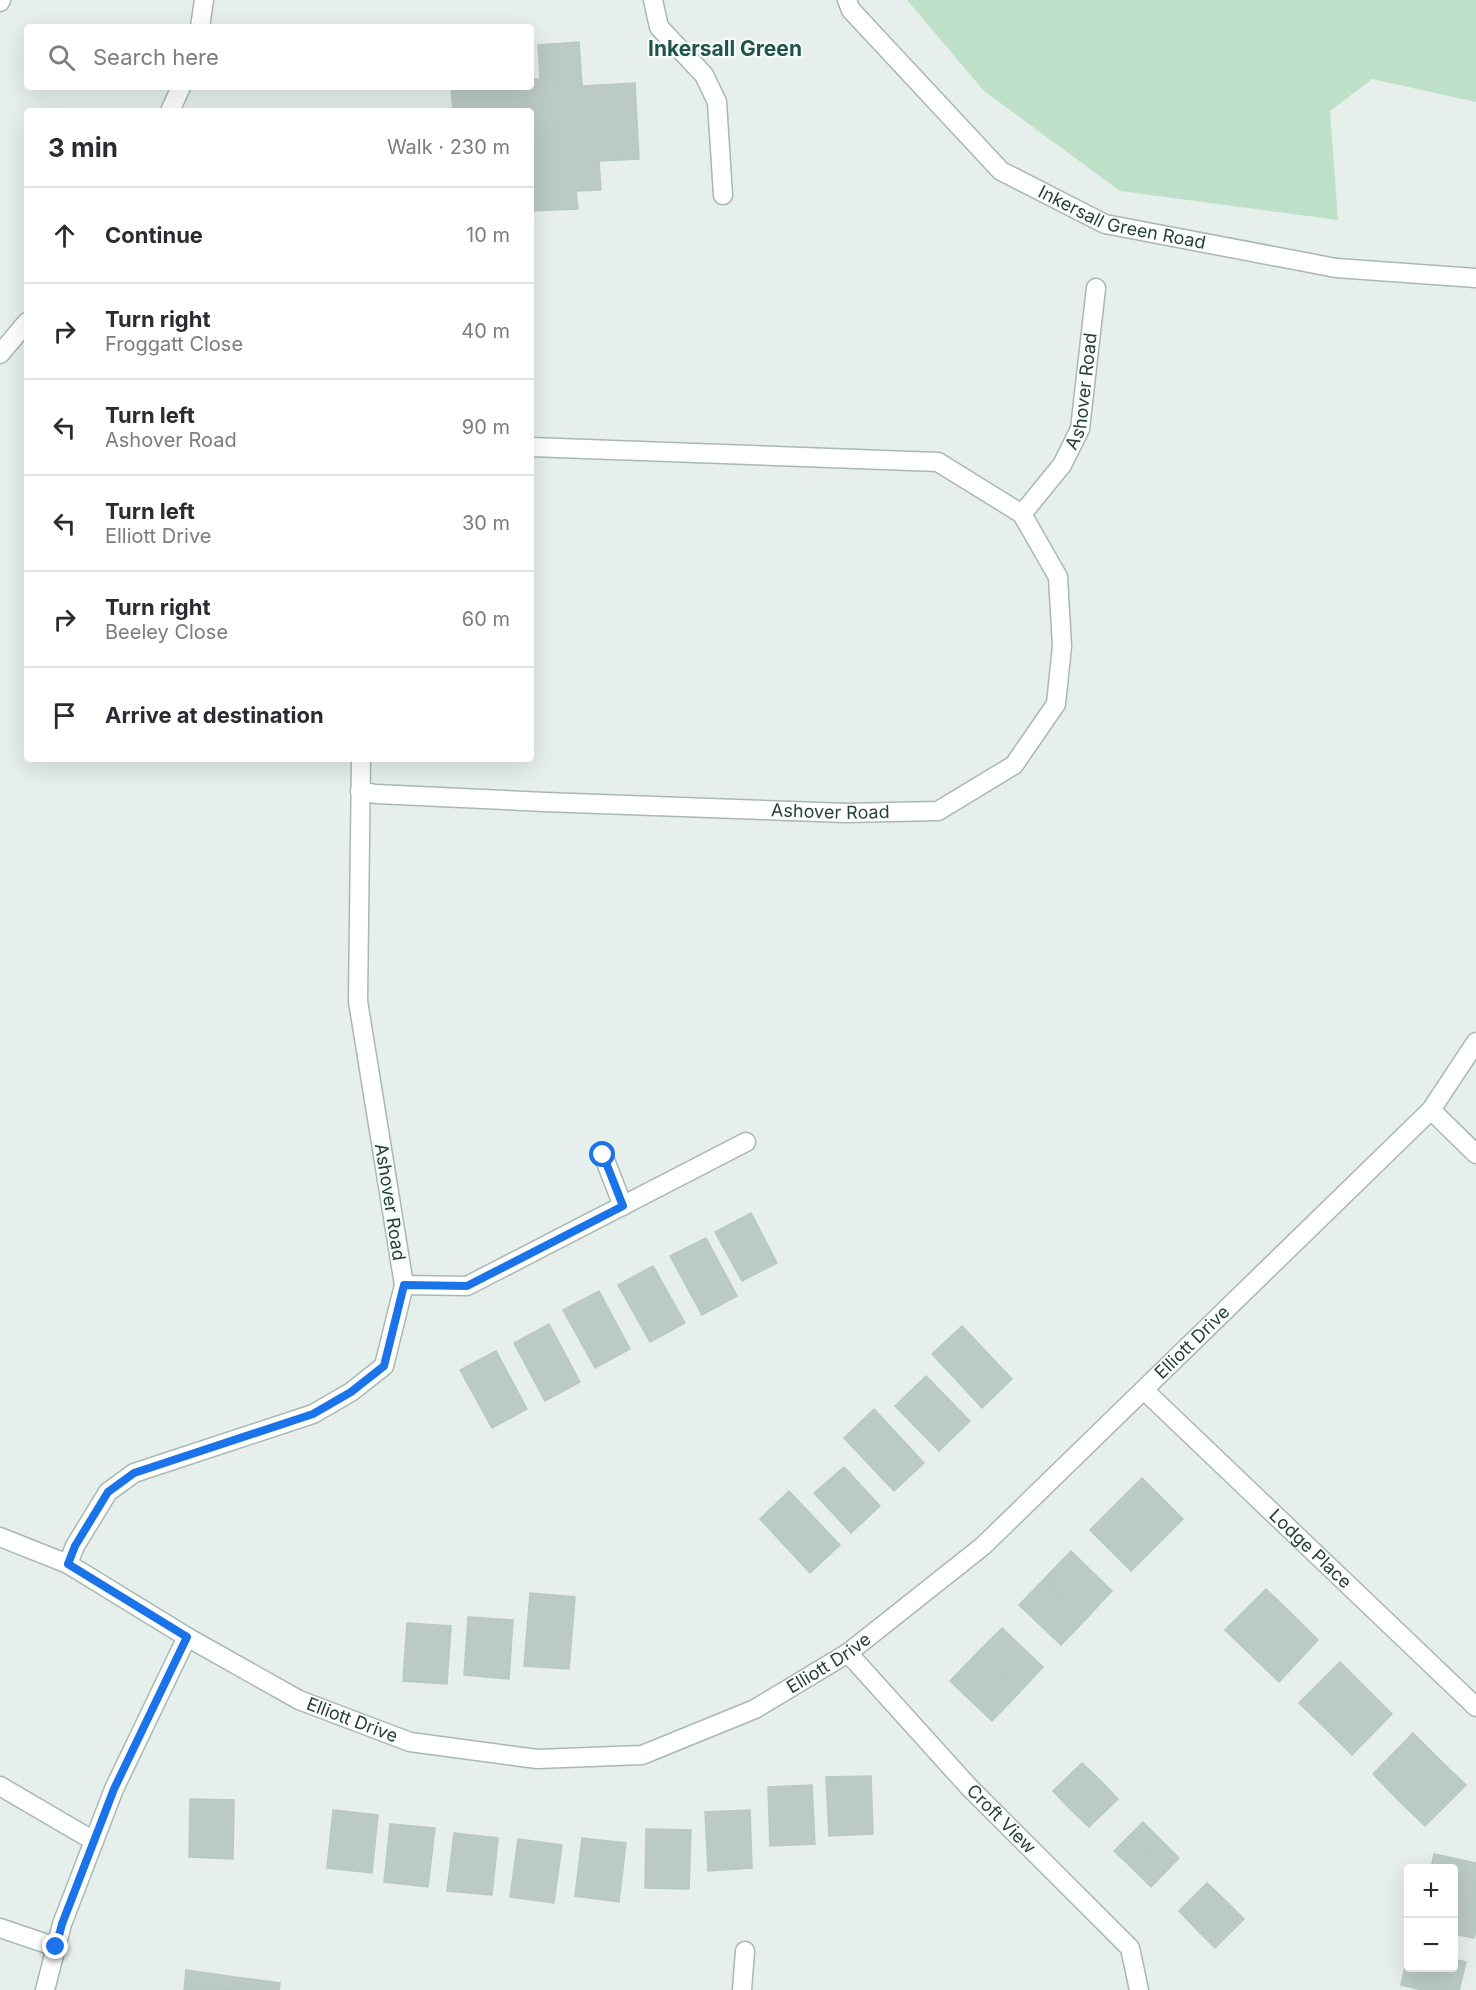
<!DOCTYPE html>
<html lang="en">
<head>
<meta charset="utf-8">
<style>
  :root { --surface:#fff; --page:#f2f2f3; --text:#2b2b33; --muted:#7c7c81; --line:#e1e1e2 }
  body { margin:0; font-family:Inter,sans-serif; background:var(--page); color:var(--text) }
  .controls { position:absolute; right:18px; bottom:18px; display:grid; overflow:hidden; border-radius:6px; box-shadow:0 6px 24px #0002 }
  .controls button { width:54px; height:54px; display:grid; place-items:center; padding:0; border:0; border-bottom:2px solid var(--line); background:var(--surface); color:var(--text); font:30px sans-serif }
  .stop { position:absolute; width:18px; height:18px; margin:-14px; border:4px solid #1a73e8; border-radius:50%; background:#fff }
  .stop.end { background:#1a73e8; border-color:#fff; box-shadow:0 2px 6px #0008 }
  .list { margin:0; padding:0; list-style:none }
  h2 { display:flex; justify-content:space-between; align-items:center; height:78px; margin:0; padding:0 24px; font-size:26px }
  h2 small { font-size:20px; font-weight:400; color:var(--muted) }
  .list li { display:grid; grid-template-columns:39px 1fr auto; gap:18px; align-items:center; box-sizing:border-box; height:96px; padding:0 24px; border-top:2px solid var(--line) }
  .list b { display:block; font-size:22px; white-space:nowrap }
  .list p { margin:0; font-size:20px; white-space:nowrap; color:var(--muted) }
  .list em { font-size:20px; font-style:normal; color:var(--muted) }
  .icon { flex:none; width:33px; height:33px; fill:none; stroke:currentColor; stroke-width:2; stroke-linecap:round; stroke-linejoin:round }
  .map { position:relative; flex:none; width:1476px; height:1990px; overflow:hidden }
  .search { position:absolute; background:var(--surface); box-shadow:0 6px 24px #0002; left:24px; top:24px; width:510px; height:66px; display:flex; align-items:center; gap:15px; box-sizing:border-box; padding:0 21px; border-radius:6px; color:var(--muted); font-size:22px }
  .panel { position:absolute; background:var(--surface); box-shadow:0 6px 24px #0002; left:24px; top:108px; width:510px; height:654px; border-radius:6px }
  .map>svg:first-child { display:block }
  .green { fill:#bfe0c8 }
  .building { fill:#bbcac4; stroke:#b8c9c2; stroke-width:1.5 }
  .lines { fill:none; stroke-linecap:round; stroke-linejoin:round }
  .minor-casing { stroke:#a8b8b2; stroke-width:21 }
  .minor { stroke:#fff; stroke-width:18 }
  .route { stroke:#1a73e8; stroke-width:8 }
  .labels { text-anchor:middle; stroke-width:4.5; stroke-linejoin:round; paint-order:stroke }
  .street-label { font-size:18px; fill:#24423a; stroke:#f7fbf9 }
  .quarter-label { font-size:21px; font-weight:bold; fill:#1f5548; stroke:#f7fbf9 }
</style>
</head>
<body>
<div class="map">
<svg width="1476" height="1990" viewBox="0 0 1476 1990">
  <rect width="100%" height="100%" fill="#e6efeb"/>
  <path class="green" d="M907 0H1476V102L1372 79 1330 111 1338 220 1120 191 984 91Z"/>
  <path class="building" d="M579 42 582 86 635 83 639 159 599 161 601 190 576 191 578 209 531 211V111H453L451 87H531V79H540L538 45Z
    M751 1213 777 1263 742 1281 715 1232Z
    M706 1238 737 1296 702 1315 670 1256Z
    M653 1266 685 1323 650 1342 618 1285Z
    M599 1291 630 1349 595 1368 563 1310Z
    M549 1324 580 1382 545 1401 514 1343Z
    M962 1326 1012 1379 982 1408 932 1354Z
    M496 1351 527 1409 492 1428 460 1370Z
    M926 1376 970 1421 939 1451 895 1406Z
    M874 1409 924 1463 894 1491 844 1438Z
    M844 1467 880 1506 851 1533 814 1493Z
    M1142 1478 1183 1519 1157 1545 1116 1504Z
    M789 1491 840 1545 810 1573 760 1519Z
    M1116 1504 1157 1545 1131 1571 1090 1530Z
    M1071 1551 1112 1591 1087 1618 1045 1578Z
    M1045 1578 1087 1618 1061 1645 1019 1605Z
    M1266 1589 1293 1615 1252 1656 1225 1630Z
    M530 1593 575 1597 569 1669 524 1666Z
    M1293 1615 1318 1640 1279 1682 1252 1656Z
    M468 1617 513 1620 509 1679 464 1675Z
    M407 1623 451 1626 447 1684 403 1681Z
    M1002 1628 1043 1667 1018 1694 976 1654Z
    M976 1654 1018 1694 992 1721 950 1681Z
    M1340 1662 1366 1688 1326 1729 1299 1703Z
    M1366 1688 1392 1714 1352 1755 1326 1729Z
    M1413 1733 1440 1760 1399 1801 1373 1774Z
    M1440 1760 1466 1785 1425 1826 1399 1801Z
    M1082 1763 1101 1781 1071 1810 1053 1791Z
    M871 1776 873 1834 829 1836 826 1777Z
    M1101 1781 1118 1799 1089 1827 1071 1810Z
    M812 1785 815 1844 770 1846 768 1787Z
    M190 1799 234 1800 233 1859 189 1857Z
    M333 1810 378 1815 372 1873 327 1868Z
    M750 1810 752 1868 708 1871 705 1812Z
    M1143 1822 1161 1840 1133 1869 1114 1851Z
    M390 1824 435 1828 428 1887 384 1882Z
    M646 1829 691 1830 689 1889 645 1888Z
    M454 1833 498 1838 492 1895 447 1891Z
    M582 1838 626 1843 619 1902 575 1896Z
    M518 1839 562 1845 554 1903 510 1897Z
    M1161 1840 1179 1858 1151 1887 1133 1869Z
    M1434 1854 1476 1863V1901L1454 1896V1868H1431Z
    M1207 1883 1226 1901 1197 1930 1179 1911Z
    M1454 1896 1476 1901V1929L1474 1938 1454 1934Z
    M1226 1901 1244 1919 1215 1948 1197 1930Z
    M1408 1953V1968H1454V1959L1466 1962 1459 1990H1422L1401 1985Z
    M186 1970 234 1977 232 1990H184Z
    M234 1977 280 1983 279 1990H232Z"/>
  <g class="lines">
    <g class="minor-casing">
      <g id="minor">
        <path d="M653 0 659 27 704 75 717 102 723 195"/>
        <path id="s1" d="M847 0 851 10 1001 171 1105 224 1336 268 1476 278"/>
        <path d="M0 2 1 0"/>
        <path d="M200 27 204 0"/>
        <path d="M170 111 181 87"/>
        <path d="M0 354 27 322"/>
        <path id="s2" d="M1022 514 1062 465 1080 429 1096 288"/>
        <path id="s3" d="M360 791 376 794 545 802 847 813 938 811 1014 765 1056 704 1062 646 1058 577 1022 514 938 462 531 447"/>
        <path d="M1431 1110 1476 1154"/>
        <path d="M603 1155 623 1206"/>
        <path d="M404 1285 467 1286 746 1142"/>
        <path id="s4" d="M1144 1390 1476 1707"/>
        <path id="s5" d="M0 1537 68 1564 187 1637 299 1700 410 1742 537 1759 642 1755 755 1709 848 1653 983 1546 1431 1110 1476 1042"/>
        <path d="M68 1564 75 1546 108 1492 134 1473 313 1414 351 1392 384 1366 404 1285 358 1001 361 759"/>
        <path id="s6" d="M848 1653 968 1786 1130 1948 1139 1990"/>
        <path d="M0 1786 94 1841"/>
        <path d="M0 1928 56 1947"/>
        <path d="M45 1990 62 1924 114 1789 187 1637"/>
        <path d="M742 1990 745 1951"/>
      </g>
    </g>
    <use href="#minor" class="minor"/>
  </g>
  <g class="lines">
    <path class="route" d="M56 1947 62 1924 114 1789 187 1637 68 1564 75 1546 108 1492 134 1473 313 1414 351 1392 384 1366 404 1285 467 1286 623 1206 603 1155"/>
  </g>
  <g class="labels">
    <g class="street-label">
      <text dy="6" stroke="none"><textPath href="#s1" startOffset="362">Inkersall Green Road</textPath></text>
      <text dy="6" stroke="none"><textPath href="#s2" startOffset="141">Ashover Road</textPath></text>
      <text dy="6" stroke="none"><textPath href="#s3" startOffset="471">Ashover Road</textPath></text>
      <text transform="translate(390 1202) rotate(81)" y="6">Ashover Road</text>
      <text dy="6" stroke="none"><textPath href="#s5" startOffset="1388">Elliott Drive</textPath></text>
      <text dy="6" stroke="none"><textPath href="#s4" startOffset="230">Lodge Place</textPath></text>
      <text dy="6" stroke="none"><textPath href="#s5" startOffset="902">Elliott Drive</textPath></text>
      <text dy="6" stroke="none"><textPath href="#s5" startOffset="398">Elliott Drive</textPath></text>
      <text dy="6" stroke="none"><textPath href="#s6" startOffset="226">Croft View</textPath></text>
    </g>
    <g class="quarter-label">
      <text x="725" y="56">Inkersall Green</text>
    </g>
  </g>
</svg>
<div class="controls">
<button>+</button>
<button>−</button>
</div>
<div class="stop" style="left:603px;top:1155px"></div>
<div class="stop end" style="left:56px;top:1947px"></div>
<div class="search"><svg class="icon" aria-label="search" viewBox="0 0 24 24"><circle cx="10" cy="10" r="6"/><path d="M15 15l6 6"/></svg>Search here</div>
<section class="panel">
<h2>3 min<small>Walk · 230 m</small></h2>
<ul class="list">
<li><svg class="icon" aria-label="ahead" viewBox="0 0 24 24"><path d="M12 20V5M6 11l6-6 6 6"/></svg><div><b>Continue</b></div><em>10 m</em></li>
<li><svg class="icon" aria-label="right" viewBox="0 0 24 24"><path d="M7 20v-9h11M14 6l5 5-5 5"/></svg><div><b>Turn right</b><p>Froggatt Close</p></div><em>40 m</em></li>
<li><svg class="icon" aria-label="left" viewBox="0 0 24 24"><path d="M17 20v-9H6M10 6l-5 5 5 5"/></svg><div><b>Turn left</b><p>Ashover Road</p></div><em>90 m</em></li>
<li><svg class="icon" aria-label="left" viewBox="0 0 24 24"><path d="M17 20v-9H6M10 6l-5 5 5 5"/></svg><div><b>Turn left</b><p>Elliott Drive</p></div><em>30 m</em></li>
<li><svg class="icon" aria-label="right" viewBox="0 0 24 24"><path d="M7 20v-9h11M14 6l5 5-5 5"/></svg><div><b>Turn right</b><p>Beeley Close</p></div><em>60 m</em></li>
<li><svg class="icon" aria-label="arrive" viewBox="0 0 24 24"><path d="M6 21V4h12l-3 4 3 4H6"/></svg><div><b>Arrive at destination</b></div></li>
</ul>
</section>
</div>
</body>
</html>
